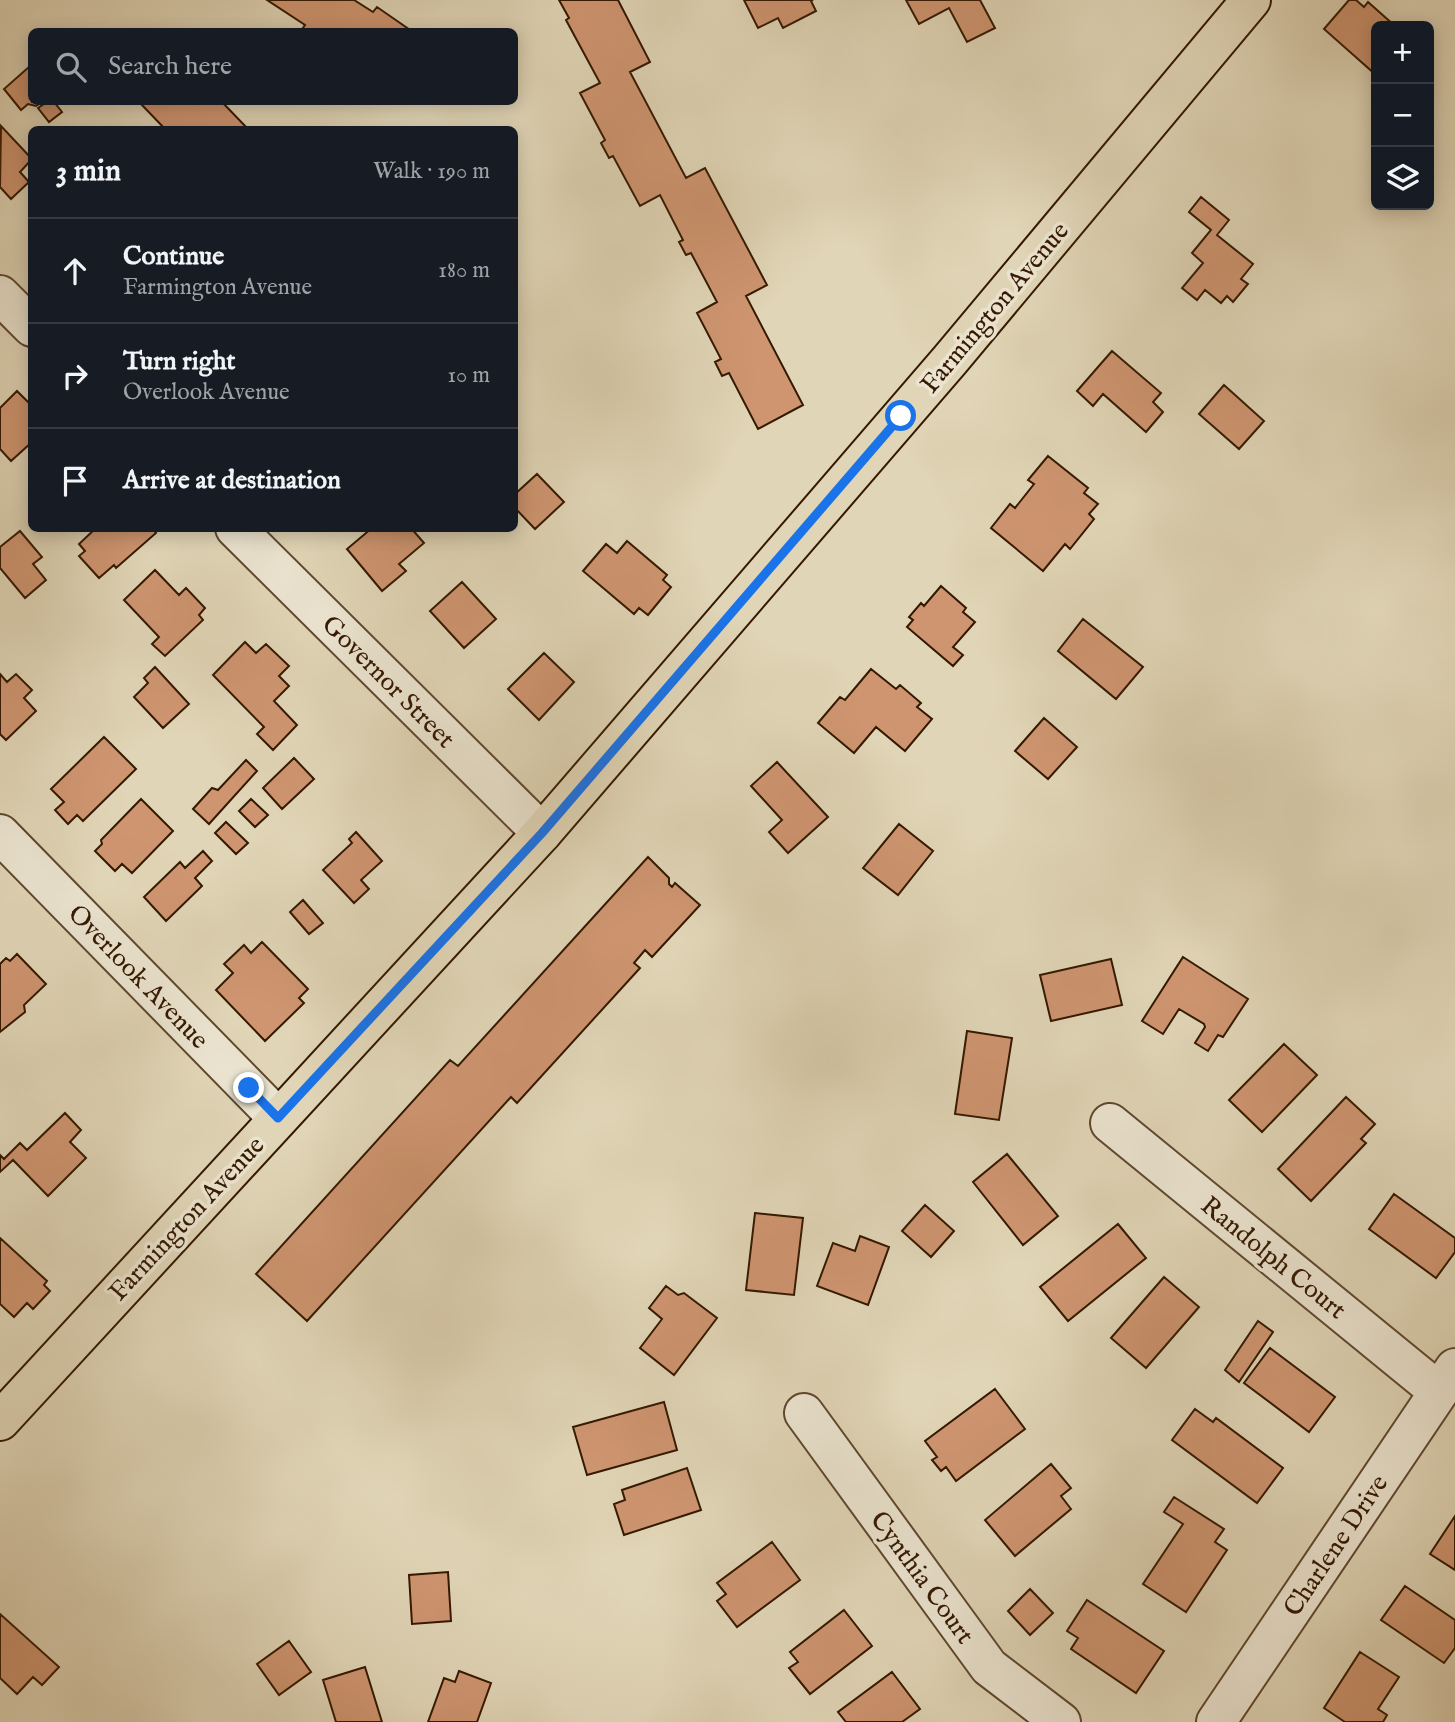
<!DOCTYPE html>
<html lang="en">
<head>
<meta charset="utf-8">
<style>
  :root { --surface:#171b24; --page:#242831; --text:#f1f3f6; --muted:#9ea1a6; --line:#363941 }
  body { margin:0; font-family:"IM FELL English",serif; background:var(--page); color:var(--text) }
  .controls { position:absolute; right:21px; top:21px; display:grid; overflow:hidden; border-radius:10px; box-shadow:0 4px 18px #0003 }
  .controls button { width:63px; height:63px; display:grid; place-items:center; padding:0; border:0; border-bottom:2px solid var(--line); background:var(--surface); color:var(--text); font:35px sans-serif }
  .stop { position:absolute; width:21px; height:21px; margin:-16px; border:5px solid #1a73e8; border-radius:50%; background:#fff }
  .stop.end { background:#1a73e8; border-color:#fff; box-shadow:0 2px 7px #0008 }
  .list { margin:0; padding:0; list-style:none }
  h2 { display:flex; justify-content:space-between; align-items:center; height:91px; margin:0; padding:0 28px; font-size:30px }
  h2 small { font-size:23px; font-weight:400; color:var(--muted) }
  .list li { display:grid; grid-template-columns:46px 1fr auto; gap:21px; align-items:center; box-sizing:border-box; height:105px; padding:0 28px; border-top:2px solid var(--line) }
  .list b { display:block; font-size:26px; white-space:nowrap }
  .list p { margin:0; font-size:23px; white-space:nowrap; color:var(--muted) }
  .list em { font-size:23px; font-style:normal; color:var(--muted) }
  .icon { flex:none; width:38px; height:38px; fill:none; stroke:currentColor; stroke-width:2; stroke-linecap:round; stroke-linejoin:round }
  .map { position:relative; flex:none; width:1455px; height:1722px; overflow:hidden }
  .search { position:absolute; background:var(--surface); box-shadow:0 4px 18px #0003; left:28px; top:28px; width:490px; height:77px; display:flex; align-items:center; gap:18px; box-sizing:border-box; padding:0 24px; border-radius:10px; color:var(--muted); font-size:26px }
  .panel { position:absolute; background:var(--surface); box-shadow:0 4px 18px #0003; left:28px; top:126px; width:490px; height:406px; border-radius:10px }
  .map>svg:first-child { display:block }
  .building { fill:#ce9570; stroke:#341800; stroke-width:2 }
  .lines { fill:none; stroke-linecap:round; stroke-linejoin:round }
  .minor-casing { stroke:#5f472e; stroke-width:42 }
  .major-casing { stroke:#341800; stroke-width:42 }
  .minor { stroke:#ebe4d0; stroke-width:38 }
  .major { stroke:#e0d5b6; stroke-width:38 }
  .route { stroke:#1a73e8; stroke-width:9 }
  .labels { text-anchor:middle; stroke-width:7; stroke-linejoin:round; paint-order:stroke }
  .street-label { font-size:26px; fill:#341800; stroke:#ebe4d0 }
</style>
</head>
<body>
<div class="map">
<svg width="1455" height="1722" viewBox="0 0 1455 1722">
  <rect width="100%" height="100%" fill="#e0d5b6"/>
  <filter id="stains"><feTurbulence type="fractalNoise" baseFrequency=".00286" numOctaves="4"/><feColorMatrix values="0 0 0 0 .2 0 0 0 0 .09 0 0 0 0 .02 0 0 0 .5 -.17"/></filter>
  <radialGradient id="worn" r=".72"><stop offset=".6" stop-color="#630" stop-opacity="0"/><stop offset="1" stop-color="#630" stop-opacity=".3"/></radialGradient>
  <path class="building" d="M267 0H354L373 12 377 7 413 32H300L305 25Z
    M559 0H618L650 62 630 72 686 178 705 168 767 285 746 296 803 405 758 429 729 373 722 376 715 362 721 359 697 313 717 302 691 253 686 255 679 242 683 240 660 195 640 206 613 156 609 158 601 143 605 140 580 93 600 83 566 20 569 18Z
    M744 0H813L811 1 816 11 783 28 778 18 758 28Z
    M906 0H980L995 28 967 42 949 8 919 24Z
    M1349 0H1356L1364 7 1368 2 1395 26H1376V75L1324 29Z
    M30 66 32 102H42L36 106 28 104 21 110 4 89Z
    M47 102H54L62 112 49 122 38 108Z
    M141 102H222L249 130H166L140 103Z
    M1 126 32 159 20 172 29 182 11 199 0 187Z
    M1201 197 1229 220 1217 235 1253 264 1241 279 1248 284 1233 302 1227 296 1221 303 1205 290 1197 300 1182 288 1203 263 1192 253 1211 230 1189 212Z
    M1112 351 1161 393 1153 402 1163 412 1146 432 1103 394 1093 406 1077 391Z
    M1224 385 1264 421 1239 449 1199 414Z
    M17 391 32 406V442L11 461 0 449V408Z
    M1048 456 1088 488 1084 493 1098 504 1089 514 1094 519 1070 549 1065 544 1043 571 991 528 1010 504 1015 508 1034 484 1028 480Z
    M537 474 564 502 535 529 514 507V495Z
    M96 528H152L156 533 116 568 114 565 99 578 79 556 85 551 79 544Z
    M372 528H411L424 543 399 564 406 571 382 591 347 549Z
    M20 531 42 557 33 564 46 580 25 598 0 568V547Z
    M627 541 667 575 663 580 671 587 648 615 639 608 634 614 583 571 606 544 617 553Z
    M155 570 179 595 186 588 205 608 199 615 203 620 165 656 152 644 159 637 124 600Z
    M462 582 496 619 464 648 430 611Z
    M941 586 966 608 963 612 975 622 953 647 963 655 953 666 907 627 913 620 909 617 921 603 924 606Z
    M1083 619 1143 667 1116 699 1058 651Z
    M245 642 256 653 266 644 289 666 279 676 289 686 274 701 297 725 273 750 257 734 264 727 213 675Z
    M544 653 574 682 539 720 508 689Z
    M155 667 189 704 163 728 134 697 148 683 144 678Z
    M871 669 896 689 900 685 921 703 917 707 932 719 905 751 876 727 854 753 818 723 840 697 845 700Z
    M0 674 7 682 16 674 32 690 24 698 36 711 6 740 0 734Z
    M1044 718 1077 747 1048 779 1015 751Z
    M104 737 136 769 83 821 77 815 68 824 55 810 64 802 51 789Z
    M294 758 314 779 282 809 263 788Z
    M246 760 257 771 209 824 193 809 212 788 218 790Z
    M777 762 828 817 788 853 769 832 782 820 751 786Z
    M141 799 173 831 132 873 122 864 115 871 95 851 102 844 101 840Z
    M251 799 268 815 255 827 239 811Z
    M226 822 248 843 236 854 215 833Z
    M899 824 933 851 898 895 863 868Z
    M356 832 382 861 361 880 369 889 354 903 323 870 352 843 349 839Z
    M203 851 212 861 195 878 202 886 166 921 144 897 180 862 185 868Z
    M648 857 669 878V884L672 887 675 883 700 905 652 957 645 950 634 963 640 968 517 1103 511 1097 307 1321 256 1274 450 1060 458 1066Z
    M303 900 323 923 309 934 290 912Z
    M262 942 308 989 299 998 304 1003 265 1041 216 990 233 973 224 964 244 945 251 953Z
    M17 954 46 984 24 1005 25 1012 0 1032V964L6 958 10 961Z
    M1183 957 1248 999 1223 1037 1218 1035 1208 1051 1195 1043 1205 1027 1204 1024 1179 1009 1163 1034 1142 1021Z
    M1111 959 1122 1005 1051 1021 1040 975Z
    M967 1031 1012 1038 999 1120 955 1114Z
    M1284 1044 1317 1075 1262 1132 1229 1100Z
    M1346 1097 1375 1124 1361 1139 1366 1143 1311 1201 1278 1169Z
    M65 1113 81 1130 70 1142 86 1158 48 1196 13 1160 0 1172V1155L4 1159 20 1143 27 1150Z
    M1007 1154 1058 1216 1023 1245 973 1182Z
    M1394 1194 1455 1238V1252L1436 1278 1369 1229Z
    M925 1205 954 1231 931 1257 902 1231Z
    M755 1213 803 1218 794 1295 746 1290Z
    M1118 1224 1146 1258 1068 1321 1040 1287Z
    M860 1236 889 1247 868 1305 817 1286 833 1243 855 1251Z
    M0 1238 47 1281 44 1285 50 1291 33 1309 27 1303 14 1317 0 1304Z
    M1164 1277 1199 1307 1146 1368 1111 1338Z
    M666 1286 678 1295 684 1293 717 1318 674 1375 640 1348 662 1319 649 1308Z
    M1258 1321 1273 1332 1239 1382 1225 1370Z
    M1270 1348 1335 1397 1309 1432 1244 1383Z
    M995 1389 1025 1429 956 1481 946 1467 941 1471 932 1460 937 1457 925 1441Z
    M664 1402 677 1450 587 1475 573 1427Z
    M1195 1409 1213 1422 1216 1418 1283 1468 1257 1503 1172 1440Z
    M1051 1464 1071 1488 1061 1496 1071 1509 1015 1556 985 1520Z
    M687 1468 701 1510 624 1535 614 1504 625 1500 622 1490Z
    M1174 1497 1224 1529 1215 1542 1227 1550 1186 1612 1143 1584 1183 1524 1164 1512Z
    M1455 1516V1570L1430 1554Z
    M772 1542 800 1580 737 1627 717 1601 726 1594 717 1583Z
    M448 1572 451 1621 412 1624 409 1575Z
    M1405 1586 1455 1620V1648L1444 1663 1381 1620Z
    M1030 1589 1053 1613 1030 1635 1008 1611Z
    M1087 1600 1164 1651 1136 1693 1071 1649 1078 1638 1067 1631Z
    M844 1610 872 1646 810 1694 789 1668 798 1662 790 1652Z
    M0 1614 59 1667 42 1685 33 1677 17 1694 0 1678Z
    M289 1641 311 1672 279 1695 257 1664Z
    M1360 1652 1399 1677 1378 1709 1387 1715 1383 1722H1345L1324 1708Z
    M365 1667 382 1722H336L323 1680Z
    M459 1671 491 1683 477 1722H428L444 1678 455 1682Z
    M892 1672 920 1709 902 1722H846L838 1712Z"/>
  <g class="lines">
    <g class="minor-casing">
      <path id="minor" d="M0 295 32 327
        M235 528 542 833
        M0 834 278 1118
        M1110 1123 1438 1391
        M804 1413 989 1667 1061 1722
        M1216 1722 1455 1368"/>
    </g>
    <g class="major-casing">
      <path id="major" d="M0 1421 542 833 950 360 1251 0"/>
    </g>
    <use href="#minor" class="minor"/>
    <use href="#major" class="major"/>
  </g>
  <g class="lines">
    <path class="route" d="M249 1088 278 1118 542 833 901 416"/>
  </g>
  <g class="labels">
    <g class="street-label">
      <text transform="translate(994 307) rotate(-50)" y="9">Farmington Avenue</text>
      <text transform="translate(389 681) rotate(45)" y="9">Governor Street</text>
      <text transform="translate(139 976) rotate(46)" y="9">Overlook Avenue</text>
      <text transform="translate(186 1218) rotate(-47)" y="9">Farmington Avenue</text>
      <text transform="translate(1274 1257) rotate(39)" y="9">Randolph Court</text>
      <text transform="translate(1335 1545) rotate(-56)" y="9">Charlene Drive</text>
      <text transform="translate(923 1577) rotate(54)" y="9">Cynthia Court</text>
    </g>
  </g>
  <rect width="100%" height="100%" filter="url(#stains)"/>
  <rect width="100%" height="100%" fill="url(#worn)"/>
</svg>
<div class="controls">
<button>+</button>
<button>−</button>
<button><svg class="icon" aria-label="layers" viewBox="0 0 24 24"><path d="M12 4l9 5-9 5-9-5zM3 14l9 5 9-5"/></svg></button>
</div>
<div class="stop" style="left:901px;top:416px"></div>
<div class="stop end" style="left:249px;top:1088px"></div>
<div class="search"><svg class="icon" aria-label="search" viewBox="0 0 24 24"><circle cx="10" cy="10" r="6"/><path d="M15 15l6 6"/></svg>Search here</div>
<section class="panel">
<h2>3 min<small>Walk · 190 m</small></h2>
<ul class="list">
<li><svg class="icon" aria-label="ahead" viewBox="0 0 24 24"><path d="M12 20V5M6 11l6-6 6 6"/></svg><div><b>Continue</b><p>Farmington Avenue</p></div><em>180 m</em></li>
<li><svg class="icon" aria-label="right" viewBox="0 0 24 24"><path d="M7 20v-9h11M14 6l5 5-5 5"/></svg><div><b>Turn right</b><p>Overlook Avenue</p></div><em>10 m</em></li>
<li><svg class="icon" aria-label="arrive" viewBox="0 0 24 24"><path d="M6 21V4h12l-3 4 3 4H6"/></svg><div><b>Arrive at destination</b></div></li>
</ul>
</section>
</div>
</body>
</html>
